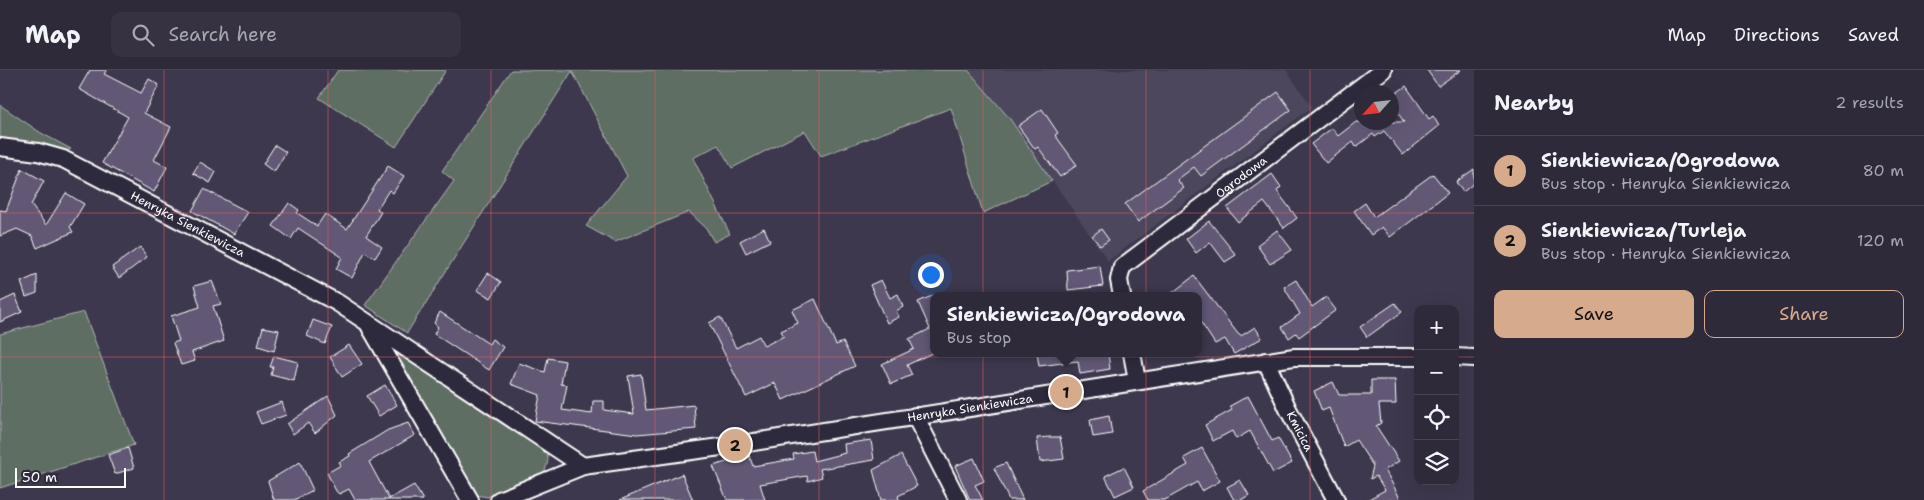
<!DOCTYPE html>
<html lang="en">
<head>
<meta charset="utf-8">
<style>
  :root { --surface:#2e2a3a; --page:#363242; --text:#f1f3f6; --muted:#a7a7af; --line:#494654; --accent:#d6ab8b }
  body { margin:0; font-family:"Shantell Sans",sans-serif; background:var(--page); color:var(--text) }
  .controls { position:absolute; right:15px; bottom:15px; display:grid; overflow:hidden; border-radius:10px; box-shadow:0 5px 20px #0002 }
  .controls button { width:45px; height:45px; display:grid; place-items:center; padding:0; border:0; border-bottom:1px solid var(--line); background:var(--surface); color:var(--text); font:25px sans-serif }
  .compass { position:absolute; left:1354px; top:15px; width:45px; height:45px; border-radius:50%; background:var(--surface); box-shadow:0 5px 20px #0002; rotate:243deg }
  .scale { position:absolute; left:15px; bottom:12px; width:111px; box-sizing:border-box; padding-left:5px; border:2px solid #fff; border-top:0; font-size:14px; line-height:18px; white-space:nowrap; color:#fff; -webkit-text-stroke:4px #2f2a3d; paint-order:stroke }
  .you { position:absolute; left:930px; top:204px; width:18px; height:18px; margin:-12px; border:4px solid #fff; border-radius:50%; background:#1a73e8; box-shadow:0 0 0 8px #1a73e833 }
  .badge { display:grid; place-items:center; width:32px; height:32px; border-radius:50%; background:var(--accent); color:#111; font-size:16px; font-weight:700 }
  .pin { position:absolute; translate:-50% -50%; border:2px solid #fff; box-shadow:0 1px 5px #0006 }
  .popup { position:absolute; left:930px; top:222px; width:272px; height:65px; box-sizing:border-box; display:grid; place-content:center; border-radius:10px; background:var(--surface); filter:drop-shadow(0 1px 4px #0005); font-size:16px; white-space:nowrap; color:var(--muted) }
  .popup b { font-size:19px; color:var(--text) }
  .popup::after { content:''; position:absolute; left:50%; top:100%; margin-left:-10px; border:10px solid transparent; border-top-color:var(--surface) }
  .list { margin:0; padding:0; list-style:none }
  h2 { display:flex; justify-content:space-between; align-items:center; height:65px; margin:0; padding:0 20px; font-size:21px }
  h2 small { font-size:16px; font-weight:400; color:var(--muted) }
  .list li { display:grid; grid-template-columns:32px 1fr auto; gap:15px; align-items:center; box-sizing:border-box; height:70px; padding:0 20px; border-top:1px solid var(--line) }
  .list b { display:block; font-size:19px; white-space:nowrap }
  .list p { margin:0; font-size:16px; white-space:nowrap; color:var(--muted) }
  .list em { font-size:16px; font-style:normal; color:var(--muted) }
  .actions { display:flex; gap:10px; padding:15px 20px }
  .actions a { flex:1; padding:11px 0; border:1px solid var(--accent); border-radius:10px; text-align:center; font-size:18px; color:var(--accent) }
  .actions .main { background:var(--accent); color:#111 }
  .icon { flex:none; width:28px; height:28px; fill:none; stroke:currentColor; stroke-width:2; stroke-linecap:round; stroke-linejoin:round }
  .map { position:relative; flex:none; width:1474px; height:430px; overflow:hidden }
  header { display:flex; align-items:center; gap:30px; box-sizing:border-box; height:70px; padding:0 25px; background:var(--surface); border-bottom:1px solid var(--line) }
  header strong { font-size:24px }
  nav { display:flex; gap:28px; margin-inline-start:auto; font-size:18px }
  .search { width:350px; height:45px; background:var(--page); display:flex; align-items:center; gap:12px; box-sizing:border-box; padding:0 18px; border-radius:10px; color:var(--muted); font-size:19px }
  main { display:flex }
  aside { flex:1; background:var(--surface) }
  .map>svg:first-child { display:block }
  .built { fill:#4d465d }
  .green { fill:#5f6e64; stroke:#afb6b2 }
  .building { fill:#625976; stroke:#fff }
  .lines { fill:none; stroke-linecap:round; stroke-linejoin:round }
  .street-casing { stroke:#fff; stroke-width:20 }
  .street { stroke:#2f2a3d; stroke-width:16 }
  .grid { fill:none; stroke:#e05e5e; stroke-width:1; stroke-opacity:0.55 }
  .labels { text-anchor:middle; stroke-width:4; stroke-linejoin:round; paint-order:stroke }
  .street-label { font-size:12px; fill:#fff; stroke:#2f2a3d }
</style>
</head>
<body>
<header>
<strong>Map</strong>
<div class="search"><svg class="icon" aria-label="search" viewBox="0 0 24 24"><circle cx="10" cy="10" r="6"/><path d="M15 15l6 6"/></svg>Search here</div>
<nav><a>Map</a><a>Directions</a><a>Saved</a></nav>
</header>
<main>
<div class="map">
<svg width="1474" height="430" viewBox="0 0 1474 430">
  <rect width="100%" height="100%" fill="#3e384e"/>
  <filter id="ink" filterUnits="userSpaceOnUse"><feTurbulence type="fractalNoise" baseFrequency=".02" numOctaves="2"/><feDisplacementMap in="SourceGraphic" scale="10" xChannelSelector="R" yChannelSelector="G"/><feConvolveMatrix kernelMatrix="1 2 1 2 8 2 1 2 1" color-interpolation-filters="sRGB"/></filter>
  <g filter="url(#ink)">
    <path class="built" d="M968 0H1286L1312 37 1108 191 1010 49Z"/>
    <path class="green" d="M338 0H446L396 77 319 28Z
      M511 0H968L1010 49 1052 111 983 143 951 38 821 86 805 61 732 98 718 75 693 88 730 164 714 172 706 158 689 142 615 172 586 156 627 106 572 1 407 263 365 235 454 111 442 101Z
      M0 35 41 63 71 79 63 82 0 67Z
      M84 242 134 375 0 418V264Z
      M398 282 545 379C551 387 547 399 541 406L488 427 476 425 394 283Z"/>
    <path class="building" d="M90 0H107L104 4 141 23 149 9 159 15 144 43 171 57 154 90 167 97 154 122 102 93 128 47 79 19Z
      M1427 0H1461L1438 16Z
      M1406 16 1429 49 1433 46 1439 56 1403 85 1384 61 1375 67 1373 64 1356 77 1353 72 1326 93 1311 74 1332 58 1338 66 1356 52H1404L1392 34V26Z
      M1278 22 1291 40 1201 106 1194 97 1177 110 1184 118 1138 152 1125 134Z
      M1042 39 1058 63 1055 65 1077 95 1060 107 1038 77 1035 79 1018 56Z
      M275 75 286 82 274 102 263 94Z
      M200 92 216 102 210 113 193 103Z
      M388 96 404 106 393 123 389 120 377 139 381 142 366 166 382 177 375 188 365 182 352 208 336 199 342 187 298 158 291 169 273 156 289 133 299 140 297 143 317 156 325 144 347 159Z
      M22 99 44 111 31 135 46 155 66 123 84 134 70 157 73 162 37 178 32 166 17 159 0 166V140L6 141Z
      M1474 99V113L1463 122 1456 112Z
      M1272 104 1281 117 1277 121 1297 148 1284 158 1264 132 1238 152 1227 138Z
      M1433 104 1448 123 1390 167 1382 157 1371 165 1354 141 1365 133 1374 147Z
      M204 119 248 142 234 164 192 141Z
      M1209 151 1236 185 1225 192 1210 172 1196 183 1186 169Z
      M764 158 770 171 746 183 740 171Z
      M1101 159 1109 170 1100 176 1092 166Z
      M1277 160 1292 180 1270 194 1257 175Z
      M140 177 147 187 119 208 112 197Z
      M1100 196 1103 216 1068 220 1067 200Z
      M488 203 501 212 491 228 477 220Z
      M37 205V223L26 227 21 212Z
      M1194 206 1238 264 1241 266 1255 257 1262 268 1234 284 1225 269 1215 274 1198 248V226H1168Z
      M881 210 890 228 898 224 903 237 896 241 899 247 887 253 870 215Z
      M1296 210 1312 237 1326 227 1336 240 1299 267 1296 263 1289 268 1282 257 1300 244 1284 217Z
      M212 211 221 234 213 236 224 271 192 282 195 291 181 295 173 273 179 271 171 246 200 237 194 216Z
      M15 225 22 242 0 252V232Z
      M934 225V282L907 295 912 305 891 314 882 294 914 279 909 269 930 259 918 232Z
      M815 229 836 275 843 272 855 296 783 330 775 313 746 327 709 253 720 247 736 278 759 266 764 276 784 266 781 261 798 253 792 240Z
      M1395 233 1402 242 1367 267 1360 257Z
      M440 242 489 274 492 269 503 277 489 300 434 264 438 257 434 253Z
      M313 250 332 257 325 274 307 266Z
      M263 257 279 260 274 281 258 276Z
      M349 275 362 294 342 307 330 287Z
      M1037 283H1108L1110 299 1080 304 1078 291 1039 296Z
      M274 286 298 292 294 311 271 305 273 297H270Z
      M548 288 565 291 561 314 567 315 562 340 592 344 593 331H604V340L634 344 628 306 641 304 646 340 694 335 696 359 637 364 535 351 540 325 511 314 519 293 545 302Z
      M1371 310H1395L1396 334H1379L1381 353 1376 356 1399 391 1385 400 1401 430H1367L1385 420 1376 406 1370 409 1373 396 1356 370 1344 377 1329 338 1322 341 1314 321 1333 312 1339 325H1371Z
      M385 315 397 335 379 346 367 326Z
      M328 326 337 345 315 363 308 353 293 364 287 354Z
      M1248 326 1272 371 1278 368 1292 393 1273 403 1250 361 1236 369 1232 361 1213 371 1205 355 1232 340 1230 336Z
      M282 332 286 345 261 354 256 342Z
      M1109 346 1112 364 1093 367 1090 350Z
      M408 353 415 365 369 392 389 429 414 415 423 430H355L349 419 339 424 336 421 327 403 341 395 339 392 350 386 349 384 388 360Z
      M1050 367H1060L1064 389 1040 392 1037 368Z
      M871 370 874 390 820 399 822 407 808 411 807 406 760 414 765 430H727L713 396 749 385 753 396 794 389 793 384 812 381 814 391 845 383 844 374Z
      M128 378 134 398 115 404 108 385Z
      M1202 378 1220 411 1202 421 1197 412 1165 430H1148L1143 421 1188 395 1184 388Z
      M901 385 917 416 898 426 899 430H881L873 400Z
      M974 388 984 411 975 415 983 430H970L955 396Z
      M300 392 313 420 294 430H274L268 411Z
      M1006 393 1023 430H1009L994 398Z
      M1124 397 1134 417 1115 426 1105 406Z
      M682 404 693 430H620Z
      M1240 410 1249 425 1241 430H1234L1227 417Z"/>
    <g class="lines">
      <g class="street-casing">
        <g id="street">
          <path id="s1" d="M0 77 38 82 63 89 338 233 583 396"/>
          <path id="s2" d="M1122 226 1119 210 1122 197 1383 0"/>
          <path d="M370 257 470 430"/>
          <path d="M1132 283 1137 311"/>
          <path d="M1455 287 1474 288"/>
          <path id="s3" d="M1266 291 1288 339 1336 430"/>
          <path d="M915 346 958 430"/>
          <path id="s4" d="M499 430 583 396 735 375 1294 287H1418"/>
        </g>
      </g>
      <use href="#street" class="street"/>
    </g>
  </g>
  <path class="grid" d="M164 0V430M328 0V430M491 0V430M655 0V430M819 0V430M983 0V430M1146 0V430M1310 0V430M0 143H1474M0 287H1418M1455 287H1474"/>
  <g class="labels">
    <g class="street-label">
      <text dy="4" stroke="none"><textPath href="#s2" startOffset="179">Ogrodowa</textPath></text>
      <text dy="4" stroke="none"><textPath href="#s1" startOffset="205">Henryka Sienkiewicza</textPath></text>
      <text dy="4" stroke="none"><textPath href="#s4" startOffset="482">Henryka Sienkiewicza</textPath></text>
      <text dy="4" stroke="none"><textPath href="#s3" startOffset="78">Kmicica</textPath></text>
    </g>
  </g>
</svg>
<div class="controls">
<button>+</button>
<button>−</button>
<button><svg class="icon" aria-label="locate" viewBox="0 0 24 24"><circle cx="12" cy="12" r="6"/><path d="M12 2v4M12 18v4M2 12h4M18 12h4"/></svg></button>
<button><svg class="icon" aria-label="layers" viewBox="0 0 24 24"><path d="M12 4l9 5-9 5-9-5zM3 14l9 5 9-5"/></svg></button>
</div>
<svg class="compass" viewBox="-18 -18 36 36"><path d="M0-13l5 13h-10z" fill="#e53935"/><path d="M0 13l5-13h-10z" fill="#a7a7af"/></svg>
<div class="scale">50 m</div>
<div class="you"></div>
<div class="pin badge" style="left:1066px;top:322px">1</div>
<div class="popup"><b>Sienkiewicza/Ogrodowa</b>Bus stop</div>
<div class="pin badge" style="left:735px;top:375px">2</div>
</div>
<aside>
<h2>Nearby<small>2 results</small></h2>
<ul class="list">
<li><span class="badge">1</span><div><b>Sienkiewicza/Ogrodowa</b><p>Bus stop · Henryka Sienkiewicza</p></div><em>80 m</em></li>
<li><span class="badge">2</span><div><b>Sienkiewicza/Turleja</b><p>Bus stop · Henryka Sienkiewicza</p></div><em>120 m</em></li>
</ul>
<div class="actions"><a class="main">Save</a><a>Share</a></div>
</aside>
</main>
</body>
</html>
